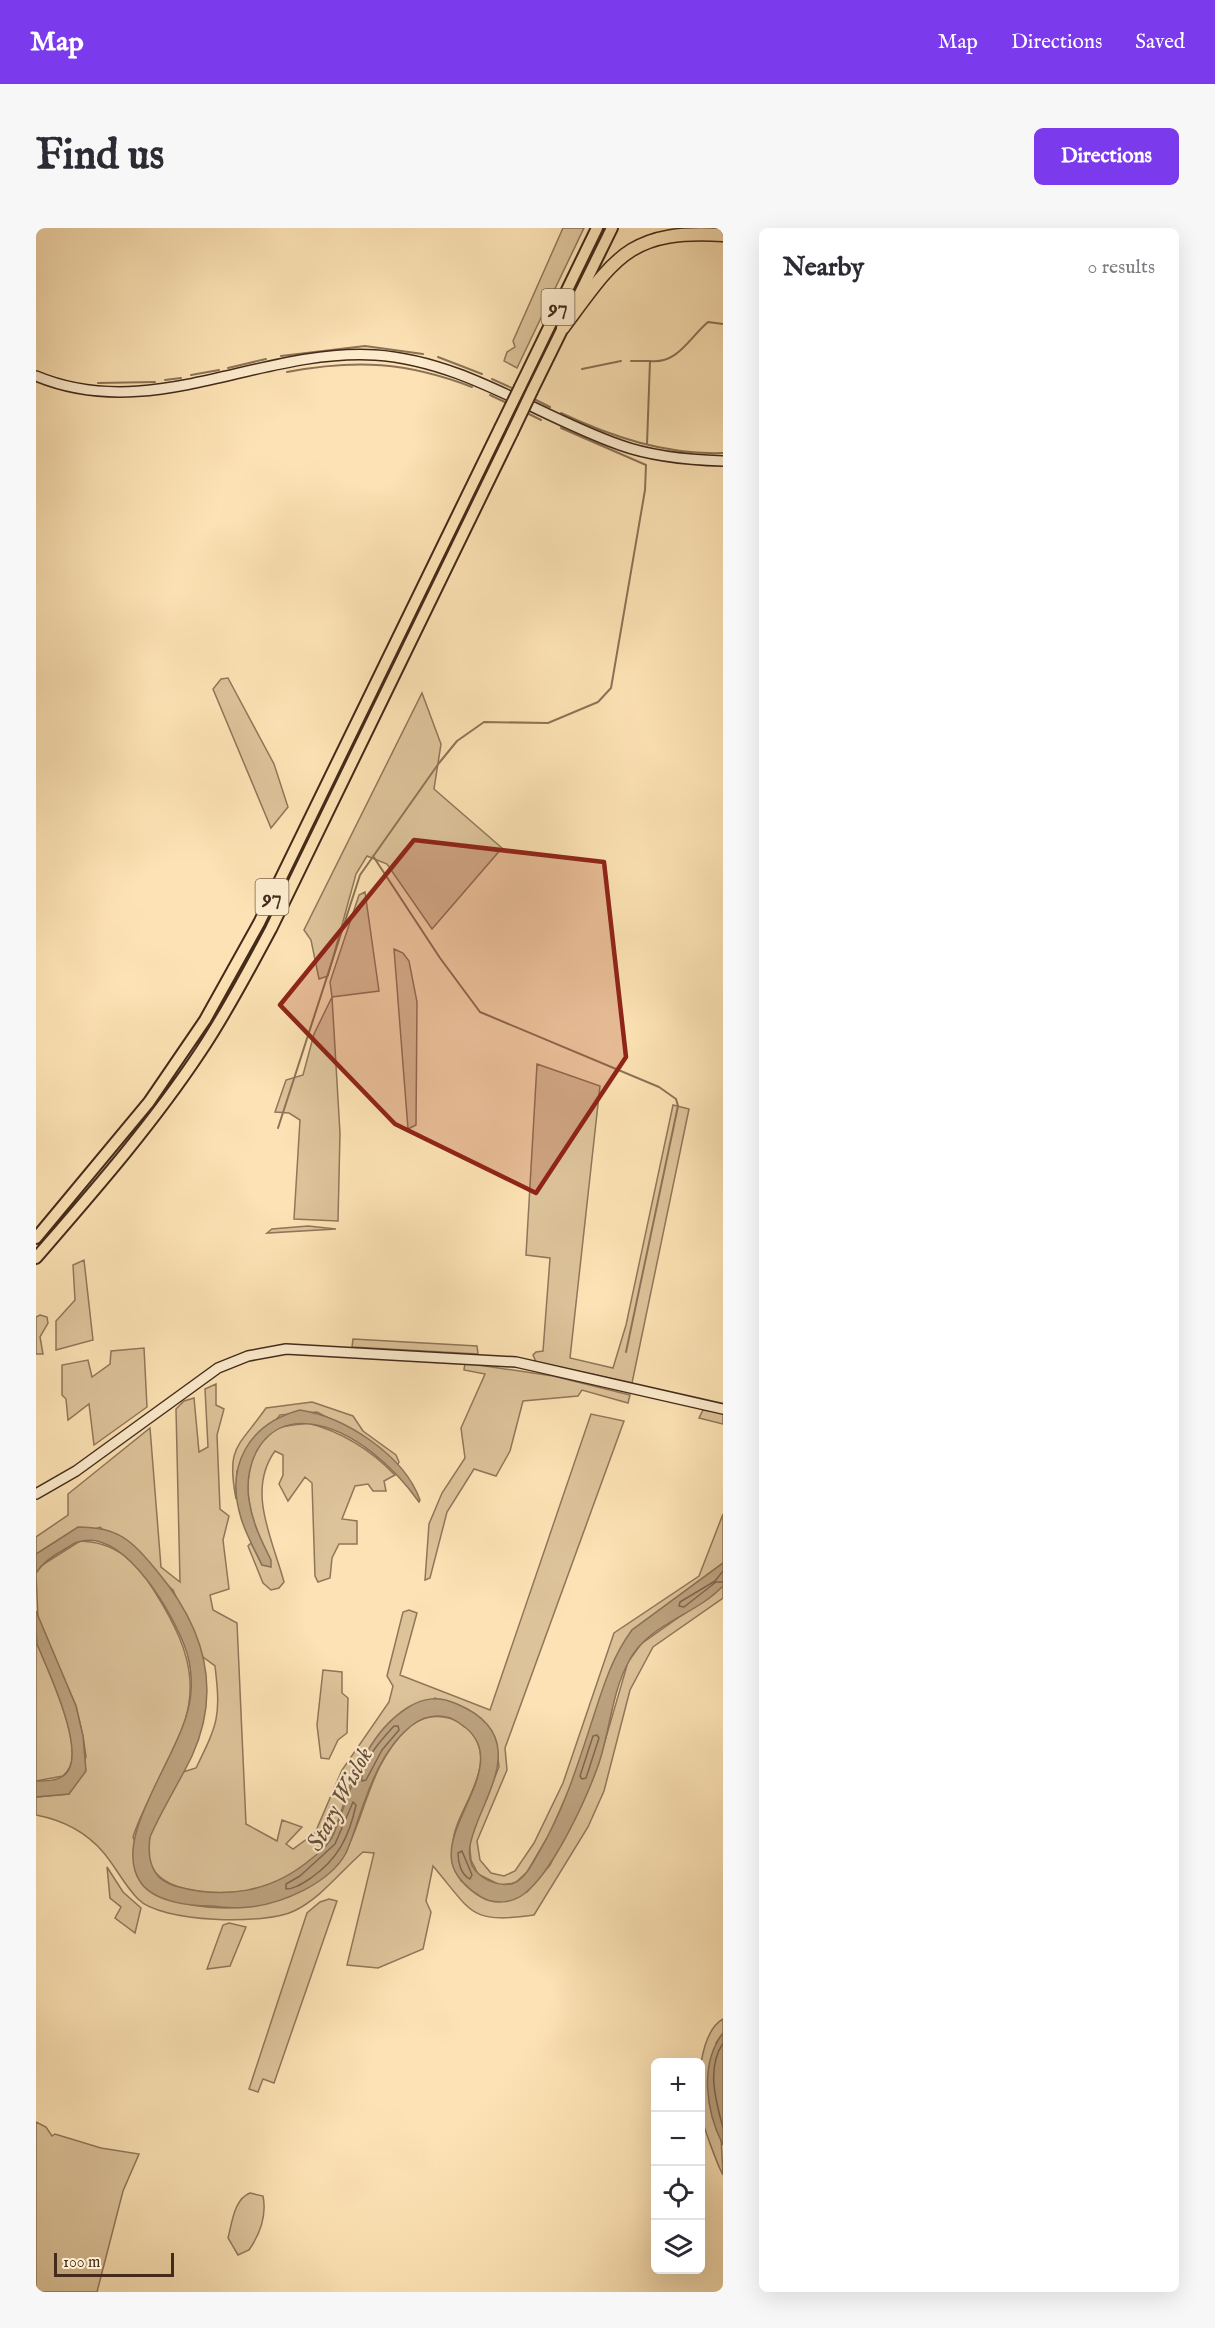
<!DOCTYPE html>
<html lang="en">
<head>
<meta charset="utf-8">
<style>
  :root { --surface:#fff; --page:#f7f7f7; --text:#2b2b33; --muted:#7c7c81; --line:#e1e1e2; --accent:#7c3aed }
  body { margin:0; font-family:"IM FELL English",serif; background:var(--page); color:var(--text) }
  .controls { position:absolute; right:18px; bottom:18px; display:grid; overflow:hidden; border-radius:9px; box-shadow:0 6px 24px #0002 }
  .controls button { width:54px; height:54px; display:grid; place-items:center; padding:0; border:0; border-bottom:2px solid var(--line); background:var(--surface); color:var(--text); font:30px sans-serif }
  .scale { position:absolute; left:18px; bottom:15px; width:120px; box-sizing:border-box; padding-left:6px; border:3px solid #432a1a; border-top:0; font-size:16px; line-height:21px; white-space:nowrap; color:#432a1a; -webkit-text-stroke:4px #fdecce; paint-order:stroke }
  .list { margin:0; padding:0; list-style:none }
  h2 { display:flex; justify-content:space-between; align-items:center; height:78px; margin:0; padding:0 24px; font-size:26px }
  h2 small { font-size:20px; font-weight:400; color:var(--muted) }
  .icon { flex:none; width:33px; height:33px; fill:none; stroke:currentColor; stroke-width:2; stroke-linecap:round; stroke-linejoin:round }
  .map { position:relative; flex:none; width:687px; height:2064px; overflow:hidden; border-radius:9px }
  header { display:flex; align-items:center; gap:36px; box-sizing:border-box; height:84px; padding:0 30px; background:var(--accent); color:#fff }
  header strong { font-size:28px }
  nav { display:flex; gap:33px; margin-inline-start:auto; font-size:21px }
  .intro { display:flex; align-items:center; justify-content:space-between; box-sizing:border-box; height:144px; padding:0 36px }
  h1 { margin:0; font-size:42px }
  .button { padding:15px 27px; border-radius:9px; background:var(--accent); color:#fff; font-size:21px; font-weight:700 }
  main { display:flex; gap:36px; padding:0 36px }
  aside { flex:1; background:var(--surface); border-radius:9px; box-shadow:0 6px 24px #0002 }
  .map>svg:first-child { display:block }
  .green { fill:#ddc39a; stroke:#90765a; stroke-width:1.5 }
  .water { fill:#bda380; stroke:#8c7357; stroke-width:1.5 }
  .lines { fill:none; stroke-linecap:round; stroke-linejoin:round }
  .shore { stroke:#80664d; stroke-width:1.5 }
  .stream { stroke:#8c7357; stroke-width:2 }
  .secondary-casing { stroke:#432a1a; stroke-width:12 }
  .primary-casing { stroke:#432a1a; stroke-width:14 }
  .highway-casing { stroke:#432a1a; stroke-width:15 }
  .secondary { stroke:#fdecce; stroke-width:9 }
  .primary { stroke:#fce2b4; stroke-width:10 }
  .highway { stroke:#fce2b4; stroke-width:12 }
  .primary-bridge-casing { stroke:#432a1a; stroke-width:14; stroke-linecap:butt }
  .primary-bridge { stroke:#fce2b4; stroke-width:10 }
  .marked { fill:#8f2418; fill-opacity:0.2; stroke:#8f2418; stroke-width:4.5; stroke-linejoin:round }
  .labels { text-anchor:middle; stroke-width:4.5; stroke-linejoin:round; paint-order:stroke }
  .shield { fill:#fdecce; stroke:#7b6450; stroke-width:1.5 }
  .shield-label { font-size:21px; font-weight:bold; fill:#432a1a }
  .water-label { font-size:24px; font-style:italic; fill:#684e39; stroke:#fdecce }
</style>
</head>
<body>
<header>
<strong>Map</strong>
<nav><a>Map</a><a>Directions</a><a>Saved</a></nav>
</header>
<div class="intro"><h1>Find us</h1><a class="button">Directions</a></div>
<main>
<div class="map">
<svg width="687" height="2064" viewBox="0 0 687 2064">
  <rect width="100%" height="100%" fill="#fce2b4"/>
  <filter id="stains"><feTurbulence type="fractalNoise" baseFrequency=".00333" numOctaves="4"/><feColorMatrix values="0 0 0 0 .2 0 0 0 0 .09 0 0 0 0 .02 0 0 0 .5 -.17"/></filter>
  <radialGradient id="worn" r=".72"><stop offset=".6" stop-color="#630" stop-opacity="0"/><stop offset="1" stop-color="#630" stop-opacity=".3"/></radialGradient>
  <path class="green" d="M527 0H548L481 140 468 133 471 124 479 119 477 113Z
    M192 450 238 536 252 579 235 600 177 461 185 451Z
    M386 465 405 516 398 561 466 620 396 701 351 636 331 628 320 646 292 748 283 751 275 712 268 702Z
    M329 664 343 763 296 769 304 905 302 993 258 991 264 892 253 885 239 884 250 852 267 847 278 806 296 769 294 754 323 667Z
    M358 721 367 725 373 733 381 774 380 897 372 901Z
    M501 836 564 858 534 1130 577 1140 590 1097 637 877 653 881 596 1155 500 1134 497 1127 500 1124 507 1123 514 1030 490 1027Z
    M272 998 300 1001 231 1005 236 1001Z
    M48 1032 57 1112 20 1122V1093L39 1072 37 1037Z
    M4 1087 11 1089 12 1095 4 1109 7 1126H0V1089Z
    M317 1111 441 1118 442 1126 316 1119Z
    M108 1120 111 1179 58 1217 53 1176 32 1192 30 1171 26 1167V1137L52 1132 56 1149 74 1136 75 1123Z
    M429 1135 517 1148 594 1167 592 1175 546 1162 542 1168 487 1173 474 1223 460 1248 438 1241 411 1284 394 1350 389 1352 393 1296 406 1265 429 1230 425 1200 449 1146 428 1142Z
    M180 1156V1177L188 1181 181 1207 184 1281 193 1288 187 1312 193 1361 174 1367 177 1382 201 1395 210 1596 241 1613 246 1592 266 1599 250 1616 257 1621 279 1605 306 1542 353 1474 357 1458 351 1448 367 1384 373 1382 381 1385 364 1447 454 1482 555 1186 588 1193 469 1520 471 1542 441 1613 444 1632 455 1645 468 1648 479 1643 498 1615 527 1555 578 1405 663 1348 687 1286V1335L596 1402 576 1437 535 1557 513 1607 491 1644 479 1655 464 1657 442 1646 435 1632 433 1612 463 1539 460 1513 399 1470C380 1487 361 1505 343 1523 336 1530 325 1537 320 1545 309 1564 305 1589 296 1609 288 1626 253 1651 236 1657 203 1669 112 1673 112 1623 112 1596 134 1568 147 1544L160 1540C182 1495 185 1489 179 1438L167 1429 137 1362 64 1299 0 1326V1309L32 1287V1266L114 1200 125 1339 144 1354 140 1181 148 1173 158 1170 163 1224 172 1219 169 1161Z
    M276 1174 317 1188 327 1203 360 1227 363 1234 361 1238 321 1205 281 1184 244 1187 201 1243 200 1271C190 1218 202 1220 230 1180Z
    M667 1182 687 1185V1196L663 1190Z
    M272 1195C306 1204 335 1222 359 1247L348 1253 350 1263H337L332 1256 319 1258 306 1291 321 1293V1316H303L296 1330 294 1350 282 1354 279 1348 276 1255 269 1249 252 1273 243 1256 247 1247V1227L239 1223C210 1263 237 1312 248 1354L243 1360 235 1362 227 1355 212 1318 215 1315 226 1337 234 1331C217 1297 203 1263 219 1225 224 1215 230 1206 240 1201 249 1197 262 1197 272 1195Z
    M44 1313C80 1314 101 1334 119 1364 160 1430 167 1468 130 1539 118 1562 105 1584 97 1609L124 1668C175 1687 234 1684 280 1653 292 1645 303 1638 309 1625 332 1580 333 1538 372 1500 395 1478 437 1489 444 1522 450 1555 416 1590 417 1617 417 1628 422 1642 425 1653L491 1664 514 1637 562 1537 592 1434 605 1416 687 1358V1370L617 1419 594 1462 568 1563 552 1599 498 1687C433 1696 437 1685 397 1638L390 1673 395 1684 387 1721 342 1740 311 1737 338 1625 327 1624C304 1644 285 1670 258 1683 230 1697 125 1695 102 1671 88 1657 80 1639 67 1624 49 1603 26 1592 0 1587V1569L33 1566 50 1529 47 1508 40 1478 2 1391 0 1345 3 1339Z
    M0 1414C13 1438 40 1506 36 1532 35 1539 31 1544 27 1548L0 1553Z
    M287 1442 306 1444V1465L312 1470 311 1505 302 1512 293 1531 285 1530 281 1497Z
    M71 1639 87 1664 105 1680 99 1705 79 1690 85 1679 74 1670Z
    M293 1671 301 1673 238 1855 227 1851 222 1864 213 1861 271 1685 284 1674Z
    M193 1695 210 1699 194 1738 171 1741 187 1697Z
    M687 1791V1805L680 1815 687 1947C681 1936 667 1898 665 1886 660 1861 663 1805 687 1791Z
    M0 1894 10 1899 16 1908 19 1906 65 1920 103 1926 87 1963 61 2064H0Z
    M214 1965 227 1968C231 1988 224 2006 213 2022L202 2027 192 2010C196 1995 198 1971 214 1965Z"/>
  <path class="water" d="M264 1182C309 1189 368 1227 384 1272L383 1274C359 1240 317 1201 274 1196 229 1190 207 1233 213 1272 216 1294 225 1312 235 1332V1339L226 1337C219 1322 210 1307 205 1290 189 1238 212 1196 264 1182Z
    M42 1299C83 1299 95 1312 121 1343 167 1398 187 1460 156 1528 143 1555 126 1581 114 1609 111 1631 115 1651 139 1658 189 1672 236 1664 275 1631 282 1626 291 1618 295 1611 300 1603 302 1592 306 1584 320 1544 334 1504 371 1480 388 1469 403 1468 421 1476 523 1519 398 1612 444 1647 452 1654 469 1660 480 1654 491 1648 497 1634 503 1624 528 1582 542 1536 557 1490 567 1459 577 1427 596 1402L687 1335V1358C660 1387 612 1396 593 1433 576 1464 574 1502 563 1535 551 1570 517 1644 488 1666 476 1675 458 1677 445 1669 433 1662 419 1649 416 1635 407 1593 473 1536 430 1500 423 1495 418 1490 410 1489 397 1486 385 1490 375 1498 347 1520 334 1557 323 1589 319 1601 315 1614 310 1625 294 1655 246 1676 213 1679 201 1681 188 1679 175 1678 153 1678 119 1674 105 1655 71 1607 153 1521 155 1463 156 1451 154 1436 151 1425 140 1390 89 1299 42 1314 37 1315 33 1319 29 1321 18 1327 7 1334 0 1345V1326Z
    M0 1383 40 1478 47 1508 50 1543 33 1566 0 1569V1553C9 1553 20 1553 27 1548 55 1530 10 1439 1 1416 0 1407 0 1393 0 1383Z
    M687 1805V1917C670 1884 663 1836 687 1805Z"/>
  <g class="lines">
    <path class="shore" d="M687 1343 679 1353 644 1374 643 1378 648 1379 680 1354H687
      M358 1498H362L363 1502 346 1522 330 1552 326 1553C323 1536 347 1510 358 1498Z
      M561 1507 563 1510 550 1550 546 1551 544 1548 557 1508Z
      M317 1574 320 1577C313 1609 302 1631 275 1650 267 1655 259 1661 250 1661V1656L264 1648 299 1616Z
      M426 1623 436 1647 434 1651C425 1647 422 1634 422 1625Z
      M687 1815C670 1841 680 1873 687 1900"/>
    <path class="stream" d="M245 128 329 118 387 126
      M402 129 446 146
      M595 133H614
      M192 140 230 131
      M546 141 585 133
      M251 144C320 131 371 134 436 159
      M155 147 183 142
      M456 151 478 161
      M129 152 145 150
      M62 155 119 154
      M454 167 473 176
      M496 170 514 179
      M489 184 505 192
      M525 185C576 209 630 227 687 225
      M611 216 614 133C642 136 653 110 672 94L687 96
      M337 628 404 730 444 784 623 859 640 871 642 878 590 1124
      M242 900 324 647 403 535 421 513 448 494 512 495 562 474 575 460 609 262 610 237 525 200"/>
    <g class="secondary-casing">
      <path id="secondary" d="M0 148C115 196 223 120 339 127 429 133 501 188 584 217 617 229 653 232 687 233
        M0 1266 40 1243 182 1140 212 1128 250 1121 480 1134 687 1181"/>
    </g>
    <g class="primary-casing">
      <path id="primary" d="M484 159 561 0
        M496 163 576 0
        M0 1010 113 874 169 792 223 695 464 200
        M0 1030C58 963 116 897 165 823 191 784 213 742 235 701L476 205"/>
    </g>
    <g class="highway-casing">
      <path id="highway" d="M527 100C579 30 593 1 687 7"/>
    </g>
    <use href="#secondary" class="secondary"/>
    <use href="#primary" class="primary"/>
    <use href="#highway" class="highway"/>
    <g class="primary-bridge-casing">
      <path id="primary-bridge" d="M464 200 484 159
        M476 205 496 163"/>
    </g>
    <use href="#primary-bridge" class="primary-bridge"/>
  </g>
  <path class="marked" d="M378 612 568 634 590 829 500 965 359 896 244 777Z"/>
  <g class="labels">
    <g class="shield">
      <rect x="505.5" y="61" width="33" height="36" rx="4.5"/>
      <rect x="219.5" y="651" width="33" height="36" rx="4.5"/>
    </g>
    <g class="shield-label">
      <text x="522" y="86">97</text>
      <text x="236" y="676">97</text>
    </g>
    <g class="water-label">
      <text transform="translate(303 1571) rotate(-62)" y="8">Stary Wislok</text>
    </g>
  </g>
  <rect width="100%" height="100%" filter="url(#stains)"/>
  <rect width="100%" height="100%" fill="url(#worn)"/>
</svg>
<div class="controls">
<button>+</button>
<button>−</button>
<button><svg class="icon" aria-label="locate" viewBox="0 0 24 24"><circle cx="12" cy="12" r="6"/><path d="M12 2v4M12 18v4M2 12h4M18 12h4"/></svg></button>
<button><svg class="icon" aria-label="layers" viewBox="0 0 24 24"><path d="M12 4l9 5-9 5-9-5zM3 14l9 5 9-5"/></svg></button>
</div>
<div class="scale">100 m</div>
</div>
<aside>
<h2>Nearby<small>0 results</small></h2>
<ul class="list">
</ul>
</aside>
</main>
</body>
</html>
